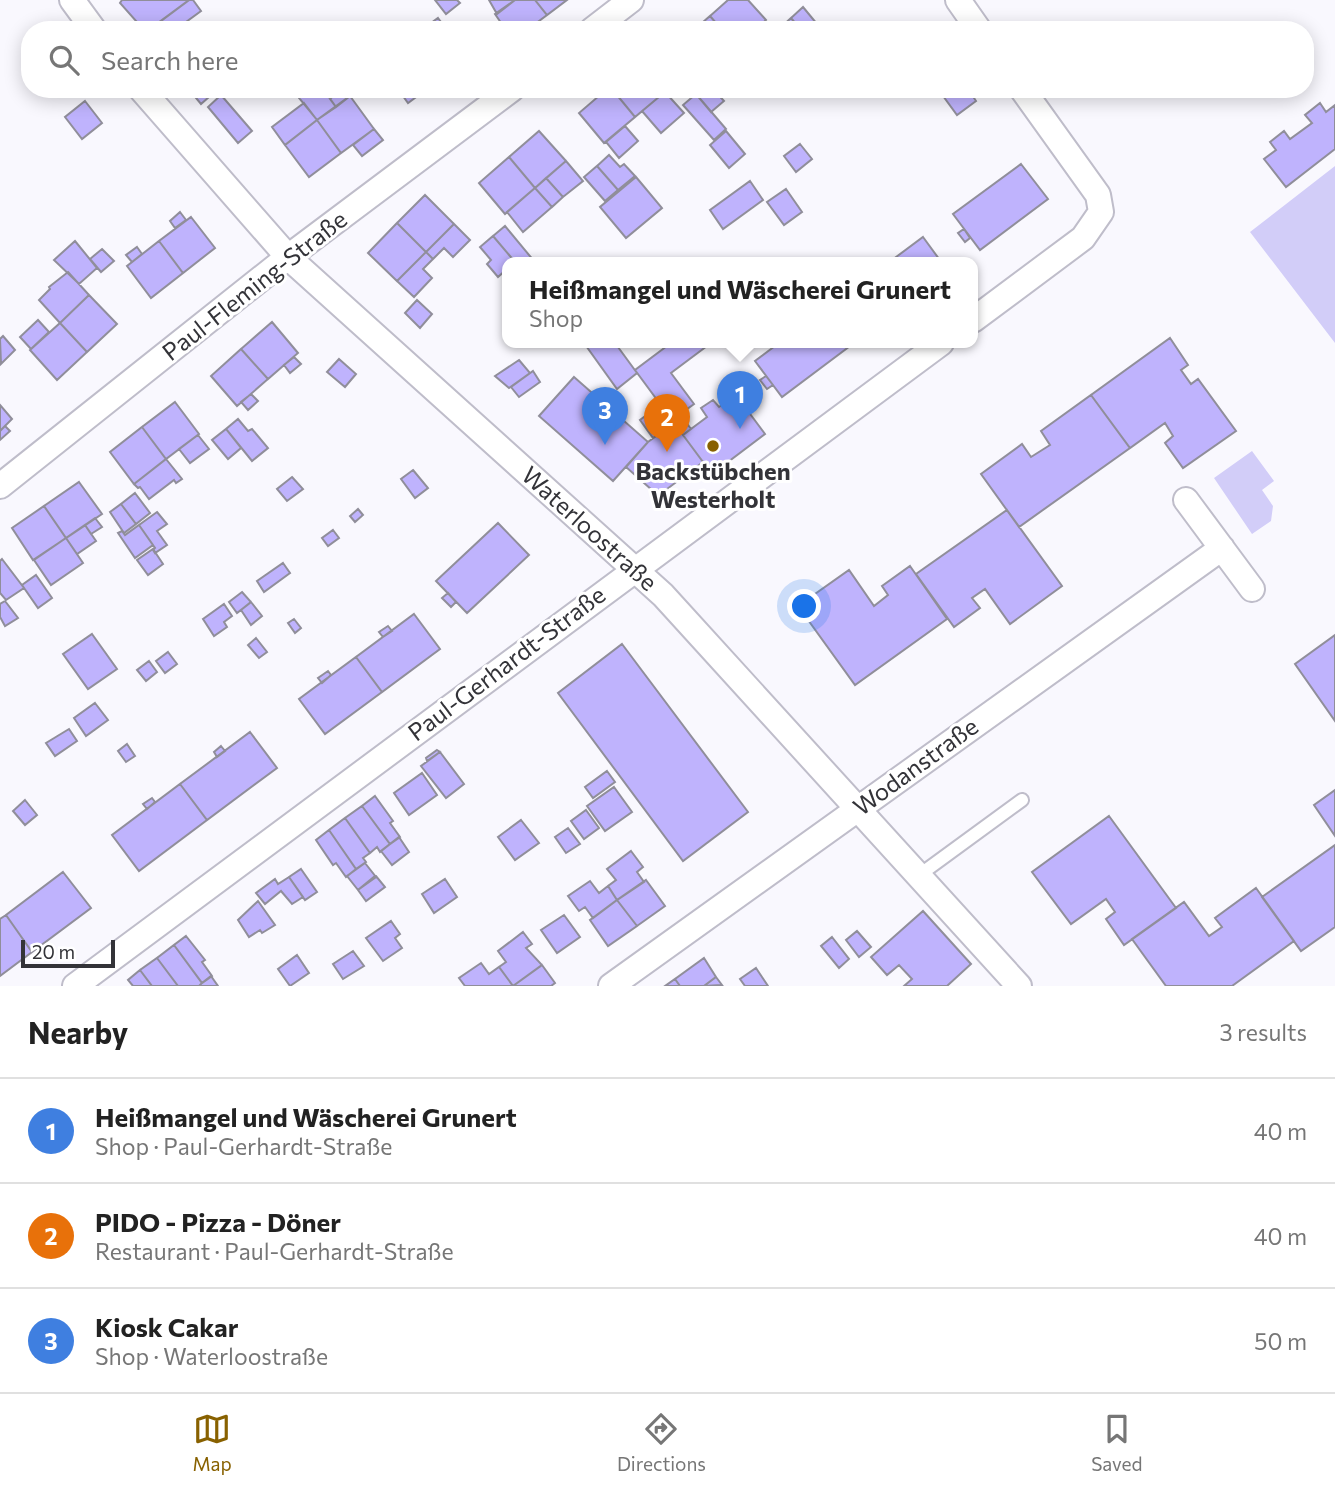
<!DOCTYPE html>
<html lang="en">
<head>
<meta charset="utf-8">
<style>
  :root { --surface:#fff; --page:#f2f2f2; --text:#222; --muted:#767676; --line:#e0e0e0; --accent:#886100 }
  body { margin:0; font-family:Commissioner,sans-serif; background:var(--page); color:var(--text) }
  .scale { position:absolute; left:21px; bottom:18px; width:94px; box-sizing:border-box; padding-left:7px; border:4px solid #333338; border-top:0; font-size:19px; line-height:24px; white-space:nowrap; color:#333338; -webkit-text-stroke:5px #fff; paint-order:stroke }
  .you { position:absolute; left:805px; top:607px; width:24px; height:24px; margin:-18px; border:5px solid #fff; border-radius:50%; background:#1a73e8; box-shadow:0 0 0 10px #1a73e833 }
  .badge { display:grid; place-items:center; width:46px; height:46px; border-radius:50%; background:var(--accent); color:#fff; font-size:23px; font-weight:700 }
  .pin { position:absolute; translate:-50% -58px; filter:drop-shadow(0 2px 4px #0008) }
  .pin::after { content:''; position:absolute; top:37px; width:24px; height:21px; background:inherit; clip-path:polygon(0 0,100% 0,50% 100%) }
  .popup { position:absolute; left:502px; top:257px; width:476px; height:91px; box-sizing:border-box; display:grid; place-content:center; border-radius:14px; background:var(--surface); filter:drop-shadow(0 2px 5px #0005); font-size:23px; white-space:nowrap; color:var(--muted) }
  .popup b { font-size:26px; color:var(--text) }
  .popup::after { content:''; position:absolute; left:50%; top:100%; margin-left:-14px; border:14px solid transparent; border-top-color:var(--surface) }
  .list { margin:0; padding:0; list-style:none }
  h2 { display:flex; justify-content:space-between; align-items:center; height:91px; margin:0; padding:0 28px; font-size:30px }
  h2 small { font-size:23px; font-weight:400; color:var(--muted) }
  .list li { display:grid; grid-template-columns:46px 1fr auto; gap:21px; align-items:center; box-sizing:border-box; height:105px; padding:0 28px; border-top:2px solid var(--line) }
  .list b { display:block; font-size:26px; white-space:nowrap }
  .list p { margin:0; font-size:23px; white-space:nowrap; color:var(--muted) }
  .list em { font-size:23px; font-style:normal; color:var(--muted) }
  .icon { flex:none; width:38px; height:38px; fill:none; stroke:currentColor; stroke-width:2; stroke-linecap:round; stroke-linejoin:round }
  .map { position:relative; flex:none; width:1335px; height:986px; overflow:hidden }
  .search { position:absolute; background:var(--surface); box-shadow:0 4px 18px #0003; left:21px; right:21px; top:21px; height:77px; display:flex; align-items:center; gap:18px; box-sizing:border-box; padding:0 24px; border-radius:28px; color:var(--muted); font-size:26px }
  .sheet { height:406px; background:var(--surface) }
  nav { display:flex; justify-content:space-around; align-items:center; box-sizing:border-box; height:98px; border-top:2px solid var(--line); background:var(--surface); font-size:19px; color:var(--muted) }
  nav a { display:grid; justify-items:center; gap:4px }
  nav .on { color:var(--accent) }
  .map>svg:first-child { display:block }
  .green { fill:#d2cdf8 }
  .building { fill:#bfb3fd; stroke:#908e9a; stroke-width:2 }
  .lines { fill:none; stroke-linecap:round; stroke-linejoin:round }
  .service-casing { stroke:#bfbdca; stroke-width:16 }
  .minor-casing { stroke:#bfbdca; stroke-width:28 }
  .service { stroke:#fff; stroke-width:12 }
  .minor { stroke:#fff; stroke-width:24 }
  .poi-dot { fill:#886100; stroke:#fff; stroke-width:2.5 }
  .labels { text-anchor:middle; stroke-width:6; stroke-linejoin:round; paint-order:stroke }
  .street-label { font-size:24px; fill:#333338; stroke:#fff }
  .poi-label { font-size:24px; font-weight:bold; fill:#333338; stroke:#fff }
</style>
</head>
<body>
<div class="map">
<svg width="1335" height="986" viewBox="0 0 1335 986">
  <rect width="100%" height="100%" fill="#f9f8fe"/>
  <path class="green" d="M1335 166V343L1250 232Z
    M1252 451 1274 481 1262 490 1273 506 1271 521 1252 534 1214 478Z"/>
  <path class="building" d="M122 0H187L188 1 149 30H144L120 3Z
    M193 0 201 11 175 30H164L158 23 189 0Z
    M435 0H457L460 3 446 14Z
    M489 0H515L497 14Z
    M515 0H535L547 15 527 30H506L495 14Z
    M535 0H567L547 15Z
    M728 0H748L766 20 755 30H722L710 16Z
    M803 7 822 30H801L791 18Z
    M710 16 722 30H694Z
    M438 18 444 26 440 30H430L427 26Z
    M791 18 801 30H778Z
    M339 23 344 30H330Z
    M449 23 454 30H440L444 26Z
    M196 89H218L201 104 192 93Z
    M311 89H323L336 107 317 120 299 98Z
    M341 89H345L350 96 336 107 330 99Z
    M398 89H427L408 103Z
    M607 89H612L635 117 604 143 579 113Z
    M612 89H665L666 91 635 117Z
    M701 89H713L724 101 711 112 696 94Z
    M938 89H968L976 101 957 115Z
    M665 92 684 113 661 133 642 111Z
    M696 94 726 129 714 140 683 105Z
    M221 95 252 131 238 143 208 107Z
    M350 96 374 129 341 153 317 120Z
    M85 101 102 123 82 139 65 117Z
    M304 103 317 120 285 145 272 127Z
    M1320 103 1326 112 1335 105V149L1286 187 1264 159 1276 150 1270 142 1284 131 1290 139 1312 123 1305 115Z
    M317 120 341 153 309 177 285 145Z
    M625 126 638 141 619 158 606 142Z
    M374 129 383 140 362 156 353 145Z
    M539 131 566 161 535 188 509 157Z
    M726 131 745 154 729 168 710 145Z
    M800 144 812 159 796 172 784 156Z
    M609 155 620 167 624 164 635 176 618 190 597 166Z
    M509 157 535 188 505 214 479 183Z
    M566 161 583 181 563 197 546 178Z
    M1021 164 1048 199 980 250 953 214Z
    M597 166 618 190 605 201 584 177Z
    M636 177 662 208 626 238 600 207Z
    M546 178 563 197 552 207 535 188Z
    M750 181 763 200 723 229 710 210Z
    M535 188 552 207 523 232 507 212Z
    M786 189 802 212 784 225 767 202Z
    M425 195 454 224 426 252 397 223Z
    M180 212 186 220 175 228 170 221Z
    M191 217 215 248 183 273 159 241Z
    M397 223 426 252 397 281 368 253Z
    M454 224 470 240 453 257 444 248 433 259 426 252Z
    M505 226 534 261 532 263H516L493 236Z
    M964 229 970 238 965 242 958 233Z
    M493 236 515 262 507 263V269L498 277 487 264 491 260 480 247Z
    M923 237 942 263H888Z
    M75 241 97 268 79 284 54 260Z
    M159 241 183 273 151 298 127 266Z
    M137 247 142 254 132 262 126 255Z
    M102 249 114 261 101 272 90 259Z
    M426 252 433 259 423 269 432 278 414 297 397 281Z
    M68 272 89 295 60 323 39 300 50 289 49 287Z
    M89 295 117 324 87 352 60 323Z
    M417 300 432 314 420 328 405 313Z
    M38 320 49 332 31 349 20 337Z
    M272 322 298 353 268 379 241 349Z
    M60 323 87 352 57 380 30 350Z
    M3 336 15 350 1 364 0 339Z
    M1170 338 1188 365 1181 370 1191 384 1198 379 1236 431 1183 468 1165 443 1173 436 1165 423 1130 448 1091 395Z
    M584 343H615L637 373 617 389Z
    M671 343H711L671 373 694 404 672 420 635 370Z
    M779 343H848L850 346 782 397 755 361Z
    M241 349 268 379 237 406 211 376Z
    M294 357 301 364 290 373 284 365Z
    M339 359 356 374 345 387 327 372Z
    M519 360 530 373 509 388 495 376Z
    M533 371 540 382 519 397 511 387Z
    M766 376 773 385 767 389 760 380Z
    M574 377 648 442 613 481 539 416Z
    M251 394 258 401 248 410 241 402Z
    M736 395 765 434 712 474 683 435 707 417 701 408 713 400 719 407Z
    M1091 395 1130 448 1019 527 981 474 1022 444 1031 457 1050 445 1041 431Z
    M175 402 199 434 166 459 142 427Z
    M0 405 12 419 0 431Z
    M660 405 674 423 653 438 640 420Z
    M680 414 691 429 683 435 672 420Z
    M238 419 248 431 252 429 268 448 252 461 226 429Z
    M674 423 703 462 663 492 652 490 626 467 648 442Z
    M5 426 10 431 0 440V431Z
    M142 427 166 459 134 484 110 452Z
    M226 429 241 448 228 459 212 440Z
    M198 435 209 449 190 463 179 449Z
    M166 459 182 479 176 483 174 480 149 499 140 487 138 488 134 484Z
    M413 470 428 488 415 498 401 479Z
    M292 477 303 489 287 501 277 489Z
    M79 482 102 514 66 538 44 506Z
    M135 493 150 513 136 524 121 504Z
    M121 504 136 524 124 533 110 512Z
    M44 506 66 538 33 560 12 528Z
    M358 509 363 515 355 522 350 516Z
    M1007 510 1062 586 1010 624 985 589 972 598 980 608 954 627 916 574Z
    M157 512 167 524 157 531 167 545 155 553 153 550 155 548 139 525Z
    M95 518 102 527 91 534 85 525Z
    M498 523 529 555 467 613 436 581Z
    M85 525 96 541 77 554 66 538Z
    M139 525 153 545 135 558 118 533 122 531 125 535Z
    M333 530 339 538 328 546 322 538Z
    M66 538 83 563 51 585 34 560Z
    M153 549 163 564 148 575 137 560Z
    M2 559 24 588 6 600 0 593V561Z
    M283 563 290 573 264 592 257 581Z
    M910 566 947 619 855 685 798 606 849 570 874 606 888 595 882 586Z
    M36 575 52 598 38 608 22 585Z
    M242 592 251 602 237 613 229 602Z
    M448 593 456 602 451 607 442 598Z
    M5 601 18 618 5 626 0 617V604Z
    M251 602 262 616 251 625 241 610Z
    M224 604 232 616 224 622 227 627 214 636 203 619Z
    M414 614 440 649 382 692 356 657Z
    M294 619 301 628 295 633 288 623Z
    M388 626 392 631 383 637 379 632Z
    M92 634 117 669 88 689 63 654Z
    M1335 635V721L1295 664Z
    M256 638 267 652 259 658 248 645Z
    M622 644 748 812 683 861 558 693Z
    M168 652 177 664 165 673 156 661Z
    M356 657 382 692 325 734 299 699Z
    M149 661 157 672 146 681 137 670Z
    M328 671 331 675 322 683 318 678Z
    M95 703 108 720 86 736 74 718Z
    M69 729 77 741 55 756 46 743Z
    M250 732 277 768 207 820 180 784Z
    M127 744 135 756 126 762 118 751Z
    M221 746 225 751 217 757 214 752Z
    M437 750 440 752 427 761 426 758Z
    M440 752 464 784 446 798 421 766Z
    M607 771 615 782 593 798 585 787Z
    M422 773 437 795 409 815 394 793Z
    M180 784 207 820 139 871 112 835Z
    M614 787 632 812 605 831 587 806Z
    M1335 790V836L1314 805Z
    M375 796 393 821 390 823 400 837 390 844 362 806Z
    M152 798 155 802 147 809 143 804Z
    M25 800 37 815 25 825 13 811Z
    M362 806 390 844 380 852 377 847 370 853 345 818Z
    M586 810 599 828 584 839 571 821Z
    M1109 816 1176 908 1124 945 1106 919 1115 912 1106 899 1071 924 1032 872Z
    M345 818 370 853 363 858 366 862 356 869 329 830Z
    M521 820 539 843 515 860 498 837Z
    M568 828 580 844 566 853 555 837Z
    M329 830 356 869 346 877 336 863 333 865 316 840Z
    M399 837 409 852 392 865 381 851Z
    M1335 845V927L1301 951 1262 897Z
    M631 851 643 867 637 872 644 882 617 900 608 886 616 880 607 869Z
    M365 863 376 877 358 890 347 876Z
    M301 869 317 892 305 900 289 877Z
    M63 872 91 908 32 952 6 915Z
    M375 876H376L385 887 366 901 358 890Z
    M289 877 303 897 292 904 281 891 265 904 256 893 275 879 278 884Z
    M445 879 457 897 434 913 422 894Z
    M646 880 665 906 637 926 617 900Z
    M590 881 599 893 608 886 617 900 593 918 585 907 579 911 568 896Z
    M1256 888 1294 941 1232 986H1166L1132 939 1184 902 1209 936 1222 927 1215 918Z
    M617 900 637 926 608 946 590 920Z
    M258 901 275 925 262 933 260 930 249 937 238 920Z
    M923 911 971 964 947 986H904L912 979 899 965 887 975 871 957Z
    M6 915 32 952 0 976V919Z
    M564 915 580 937 557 953 541 930Z
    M391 921 400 934 395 938 402 948 383 961 366 938Z
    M857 931 871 947 859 957 846 940Z
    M523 932 532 944 526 948 542 965 513 986 499 967 506 962 498 951Z
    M186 936 205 960 202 962 212 976 202 983 174 945Z
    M832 937 849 959 839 968 821 946Z
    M174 945 202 983 199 986H178L157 958Z
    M353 951 364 966 343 979 333 964Z
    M297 955 309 973 290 986 278 969Z
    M157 958 178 986H152L140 970Z
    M704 958 716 977 704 986H680L675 979Z
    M481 963 489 974 499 967 513 986H465L459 978Z
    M542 965 555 983 551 986H513Z
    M756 968 768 986H745L740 979Z
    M140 970 152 986H133L128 980Z
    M211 976 218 986H199L202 983Z
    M716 977 722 985 704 986Z
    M675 979 680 986H665Z"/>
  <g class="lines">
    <g class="service-casing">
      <path id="service" d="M918 876 1022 800"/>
    </g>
    <g class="minor-casing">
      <path id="minor" d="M72 0 94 30
        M958 0 979 30
        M592 30 631 0
        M141 89 288 257 663 595 1019 986
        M973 320 1083 238 1101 212 1098 195 1022 89
        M0 486 288 257 512 89
        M1186 500 1252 589
        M75 986 941 343
        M611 986 1222 548"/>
    </g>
    <use href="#service" class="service"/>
    <use href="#minor" class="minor"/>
  </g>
  <circle class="poi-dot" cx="713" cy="446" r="7"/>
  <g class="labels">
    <g class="street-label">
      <text transform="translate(255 286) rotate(-38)" y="8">Paul-Fleming-Straße</text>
      <text transform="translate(589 529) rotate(42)" y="8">Waterloostraße</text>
      <text transform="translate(507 664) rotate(-37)" y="8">Paul-Gerhardt-Straße</text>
      <text transform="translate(916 767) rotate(-36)" y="8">Wodanstraße</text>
    </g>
    <g class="poi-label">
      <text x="713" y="480">Backstübchen<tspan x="713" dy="28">Westerholt</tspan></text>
    </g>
  </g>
</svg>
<div class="scale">20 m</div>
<div class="you"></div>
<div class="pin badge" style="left:740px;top:429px;background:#3f7fe0">1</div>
<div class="popup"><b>Heißmangel und Wäscherei Grunert</b>Shop</div>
<div class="pin badge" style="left:667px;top:452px;background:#e8710a">2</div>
<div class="pin badge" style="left:605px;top:445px;background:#3f7fe0">3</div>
<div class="search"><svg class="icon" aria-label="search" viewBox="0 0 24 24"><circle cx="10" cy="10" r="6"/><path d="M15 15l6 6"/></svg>Search here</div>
</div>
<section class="sheet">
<h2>Nearby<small>3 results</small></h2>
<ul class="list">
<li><span class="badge" style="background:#3f7fe0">1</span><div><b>Heißmangel und Wäscherei Grunert</b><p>Shop · Paul-Gerhardt-Straße</p></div><em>40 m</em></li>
<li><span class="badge" style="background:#e8710a">2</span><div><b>PIDO - Pizza - Döner</b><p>Restaurant · Paul-Gerhardt-Straße</p></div><em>40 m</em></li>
<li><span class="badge" style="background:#3f7fe0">3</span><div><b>Kiosk Cakar</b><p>Shop · Waterloostraße</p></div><em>50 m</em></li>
</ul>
</section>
<nav>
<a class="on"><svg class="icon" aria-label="map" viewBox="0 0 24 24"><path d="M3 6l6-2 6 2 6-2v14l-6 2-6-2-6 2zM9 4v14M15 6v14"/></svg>Map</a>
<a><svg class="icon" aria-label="directions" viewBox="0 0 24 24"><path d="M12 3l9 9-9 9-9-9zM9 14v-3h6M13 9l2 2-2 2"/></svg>Directions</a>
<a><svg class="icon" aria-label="saved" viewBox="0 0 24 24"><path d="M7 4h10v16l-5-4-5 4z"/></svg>Saved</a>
</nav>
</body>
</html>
